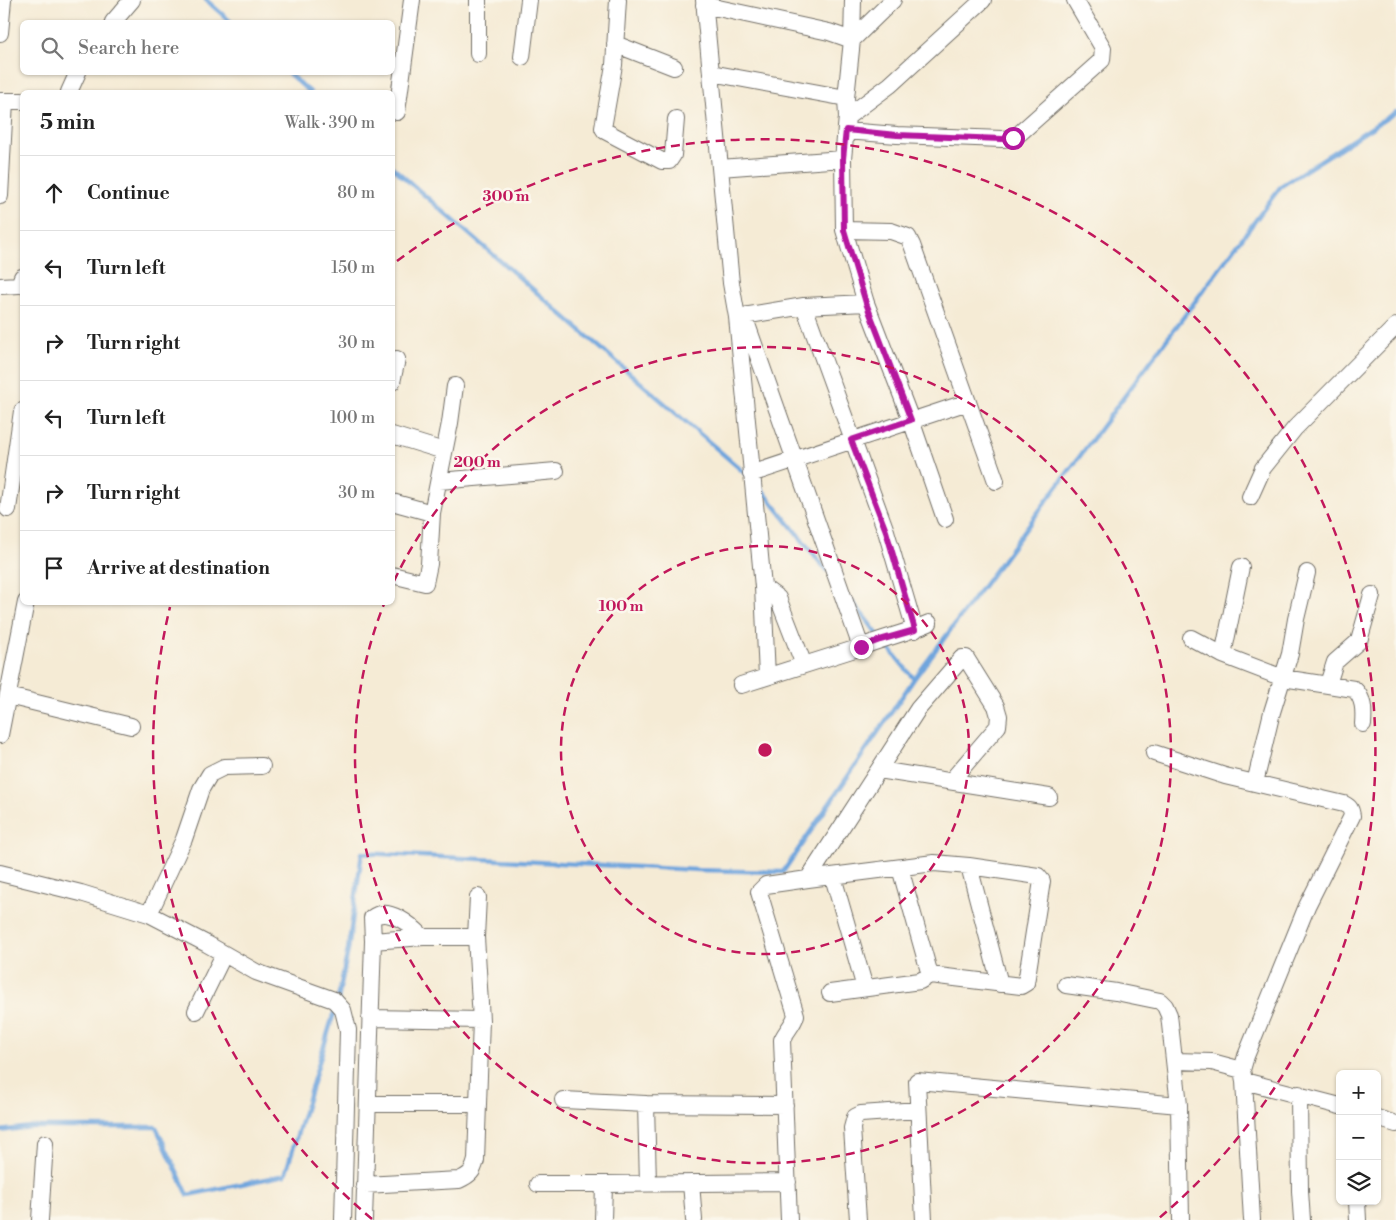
<!DOCTYPE html>
<html lang="en">
<head>
<meta charset="utf-8">
<style>
  :root { --surface:#fff; --page:#f6f6f6; --text:#222; --muted:#767676; --line:#e0e0e0 }
  body { margin:0; font-family:"Libre Bodoni",serif; background:var(--page); color:var(--text) }
  .controls { position:absolute; right:15px; bottom:15px; display:grid; overflow:hidden; border-radius:8px; box-shadow:0 1px 4px #0004 }
  .controls button { width:45px; height:45px; display:grid; place-items:center; padding:0; border:0; border-bottom:1px solid var(--line); background:var(--surface); color:var(--text); font:25px sans-serif }
  .stop { position:absolute; width:15px; height:15px; margin:-11px; border:4px solid #b5179e; border-radius:50%; background:#fff }
  .stop.end { background:#b5179e; border-color:#fff; box-shadow:0 1px 5px #0008 }
  .list { margin:0; padding:0; list-style:none }
  h2 { display:flex; justify-content:space-between; align-items:center; height:65px; margin:0; padding:0 20px; font-size:21px }
  h2 small { font-size:16px; font-weight:400; color:var(--muted) }
  .list li { display:grid; grid-template-columns:32px 1fr auto; gap:15px; align-items:center; box-sizing:border-box; height:75px; padding:0 20px; border-top:1px solid var(--line) }
  .list b { display:block; font-size:19px; white-space:nowrap }
  .list em { font-size:16px; font-style:normal; color:var(--muted) }
  .icon { flex:none; width:28px; height:28px; fill:none; stroke:currentColor; stroke-width:2; stroke-linecap:round; stroke-linejoin:round }
  .map { position:relative; flex:none; width:1396px; height:1220px; overflow:hidden }
  .search { position:absolute; background:var(--surface); box-shadow:0 1px 4px #0004; left:20px; top:20px; width:375px; height:55px; display:flex; align-items:center; gap:12px; box-sizing:border-box; padding:0 18px; border-radius:8px; color:var(--muted); font-size:19px }
  .panel { position:absolute; background:var(--surface); box-shadow:0 1px 4px #0004; left:20px; top:90px; width:375px; height:515px; border-radius:8px }
  .map>svg:first-child { display:block }
  .lines { fill:none; stroke-linecap:round; stroke-linejoin:round }
  .stream { stroke:#70a5dd; stroke-width:4.5 }
  .street-casing { stroke:#726e66; stroke-width:18 }
  .street { stroke:#fff; stroke-width:16 }
  .route { stroke:#b5179e; stroke-width:6 }
  .ring { fill:none; stroke:#c2185b; stroke-width:2.5; stroke-dasharray:9 6 }
  .centre { fill:#c2185b; stroke:#fbf7ec; stroke-width:2.5 }
  .ring-label { font-size:15px; text-anchor:middle; font-weight:bold; fill:#c2185b; stroke:#fbf7ec; stroke-width:5; stroke-linejoin:round; paint-order:stroke }
</style>
</head>
<body>
<div class="map">
<svg width="1396" height="1220" viewBox="0 0 1396 1220">
  <rect width="100%" height="100%" fill="#fbf7ec"/>
  <filter id="ink" filterUnits="userSpaceOnUse"><feTurbulence type="fractalNoise" baseFrequency=".02" numOctaves="2"/><feDisplacementMap in="SourceGraphic" scale="10" xChannelSelector="R" yChannelSelector="G"/><feConvolveMatrix kernelMatrix="1 2 1 2 8 2 1 2 1" color-interpolation-filters="sRGB"/></filter>
  <filter id="wash" filterUnits="userSpaceOnUse"><feTurbulence type="fractalNoise" baseFrequency=".0096" numOctaves="4" result="noise"/><feDisplacementMap in="SourceGraphic" scale="20" xChannelSelector="R" yChannelSelector="G"/><feGaussianBlur stdDeviation="1.12" result="paint"/><feColorMatrix in="noise" values="0 0 0 0 0 0 0 0 0 0 0 0 0 0 0 0 0 1.4 0 .05"/><feComposite in="paint" operator="in"/></filter>
  <g filter="url(#wash)">
    <rect width="100%" height="100%" fill="#f5ebd5"/>
    <g class="lines">
      <path class="stream" d="M206 0 231 22
        M287 72 310 92
        M392 167 746 474
        M759 486 826 570
        M852 601 879 636
        M884 642 914 679
        M338 999 348 950 362 853 698 870 783 872 914 679 1281 186 1396 112
        M0 1131 31 1127H156L188 1195 285 1175 336 1006"/>
    </g>
  </g>
  <g filter="url(#ink)">
    <g class="lines">
      <g class="street-casing">
        <path id="street" d="M618 0 614 65 603 128 605 131 662 161H669L673 155 676 119
          M704 0 731 283 737 317 804 306 866 303
          M853 0 852 40 846 98 847 117 843 159 844 230 866 303 911 420 945 519
          M704 5 829 32 852 40
          M113 22 132 0
          M0 33 3 0
          M852 40 893 0
          M615 44 674 67
          M478 54V0
          M522 57 529 0
          M711 73 846 98
          M69 92 78 72
          M0 101H22
          M397 112 412 0
          M847 117 890 85 983 0
          M846 131 897 135 1002 139 1013 138 1020 133 1102 60 1103 48 1075 0
          M720 168 843 159
          M0 196 5 101
          M844 230 891 231 908 237 912 245 996 481
          M0 286 19 285 22 277
          M804 306 886 531 915 630
          M744 316 861 647
          M737 317 763 587 767 677
          M392 382 397 359
          M392 435 444 451
          M751 474 968 402
          M439 481 556 471
          M1250 497 1263 468 1295 428 1396 326
          M392 502 432 513
          M8 509 22 411
          M392 575 425 583 429 564 432 513 450 423 455 386
          M763 587 778 598 804 665
          M1191 638 1223 655 1283 678 1354 689C1364 698 1364 711 1363 724
          M1223 655 1241 567
          M1328 684 1335 662 1359 641 1372 595
          M741 685 861 647C883 638 907 633 929 623
          M8 696 131 726
          M0 735 26 602
          M1154 753 1225 776 1344 804C1350 807 1351 809 1352 816L1307 906 1246 1056 1242 1070
          M879 770 1049 797
          M1255 783 1272 712 1290 654 1296 619 1307 573
          M969 866 1000 984
          M900 868 930 975
          M0 873 81 893 149 914 207 944 256 972 334 1000 343 1010 348 1030 343 1220
          M833 877 865 988
          M808 879 934 863 969 866 1038 876 1042 881 1026 983 1021 986 930 975 920 981 830 993
          M149 914 184 839 201 789 210 774 224 767 262 766
          M373 941 423 937H476
          M1066 985 1116 992 1160 1001 1165 1006 1169 1015 1179 1105 1181 1220
          M196 1011 224 954
          M370 1018 481 1020
          M1175 1061 1212 1062 1242 1070 1244 1081 1252 1220
          M1244 1081 1340 1106
          M1299 1094 1300 1191 1302 1220
          M563 1100 646 1104 648 1184
          M368 1104H478
          M646 1104 785 1105
          M1377 1118 1396 1124
          M691 1183 694 1220
          M538 1184H604
          M364 1185 459 1180C470 1175 473 1172 476 1160L481 1020 476 937 478 897
          M1357 1201 1358 1220
          M40 1220 45 1143
          M364 1220 373 941 372 918C388 905 412 926 423 937
          M603 1220 604 1184 788 1182
          M789 1220 782 1040C786 1031 794 1024 796 1015L759 892 766 885 808 879 918 709 962 658H966L996 706 999 716 998 726 951 781
          M858 1220 852 1128 855 1117 861 1114 918 1110
          M924 1220 917 1081 1179 1105"/>
      </g>
      <use href="#street" class="street"/>
    </g>
  </g>
  <g class="lines" filter="url(#ink)">
    <path class="route" d="M861 647 880 640 915 630 886 531 851 440 911 420 866 303 844 230 843 159 846 130 897 135 1002 139 1013 138"/>
  </g>
  <g class="ring">
    <circle cx="765" cy="750" r="204"/>
    <path d="M394 581A408 408 0 1 1 384 604"/>
    <path d="M372 1219A612 612 0 0 1 170 607M397 261A612 612 0 0 1 1158 1219"/>
  </g>
  <circle cx="765" cy="750" r="8" class="centre"/>
  <g class="ring-label">
    <text x="506" y="201">300 m</text>
    <text x="477" y="467">200 m</text>
    <text x="621" y="611">100 m</text>
  </g>
</svg>
<div class="controls">
<button>+</button>
<button>−</button>
<button><svg class="icon" aria-label="layers" viewBox="0 0 24 24"><path d="M12 4l9 5-9 5-9-5zM3 14l9 5 9-5"/></svg></button>
</div>
<div class="stop" style="left:1013px;top:138px"></div>
<div class="stop end" style="left:861px;top:647px"></div>
<div class="search"><svg class="icon" aria-label="search" viewBox="0 0 24 24"><circle cx="10" cy="10" r="6"/><path d="M15 15l6 6"/></svg>Search here</div>
<section class="panel">
<h2>5 min<small>Walk · 390 m</small></h2>
<ul class="list">
<li><svg class="icon" aria-label="ahead" viewBox="0 0 24 24"><path d="M12 20V5M6 11l6-6 6 6"/></svg><div><b>Continue</b></div><em>80 m</em></li>
<li><svg class="icon" aria-label="left" viewBox="0 0 24 24"><path d="M17 20v-9H6M10 6l-5 5 5 5"/></svg><div><b>Turn left</b></div><em>150 m</em></li>
<li><svg class="icon" aria-label="right" viewBox="0 0 24 24"><path d="M7 20v-9h11M14 6l5 5-5 5"/></svg><div><b>Turn right</b></div><em>30 m</em></li>
<li><svg class="icon" aria-label="left" viewBox="0 0 24 24"><path d="M17 20v-9H6M10 6l-5 5 5 5"/></svg><div><b>Turn left</b></div><em>100 m</em></li>
<li><svg class="icon" aria-label="right" viewBox="0 0 24 24"><path d="M7 20v-9h11M14 6l5 5-5 5"/></svg><div><b>Turn right</b></div><em>30 m</em></li>
<li><svg class="icon" aria-label="arrive" viewBox="0 0 24 24"><path d="M6 21V4h12l-3 4 3 4H6"/></svg><div><b>Arrive at destination</b></div></li>
</ul>
</section>
</div>
</body>
</html>
